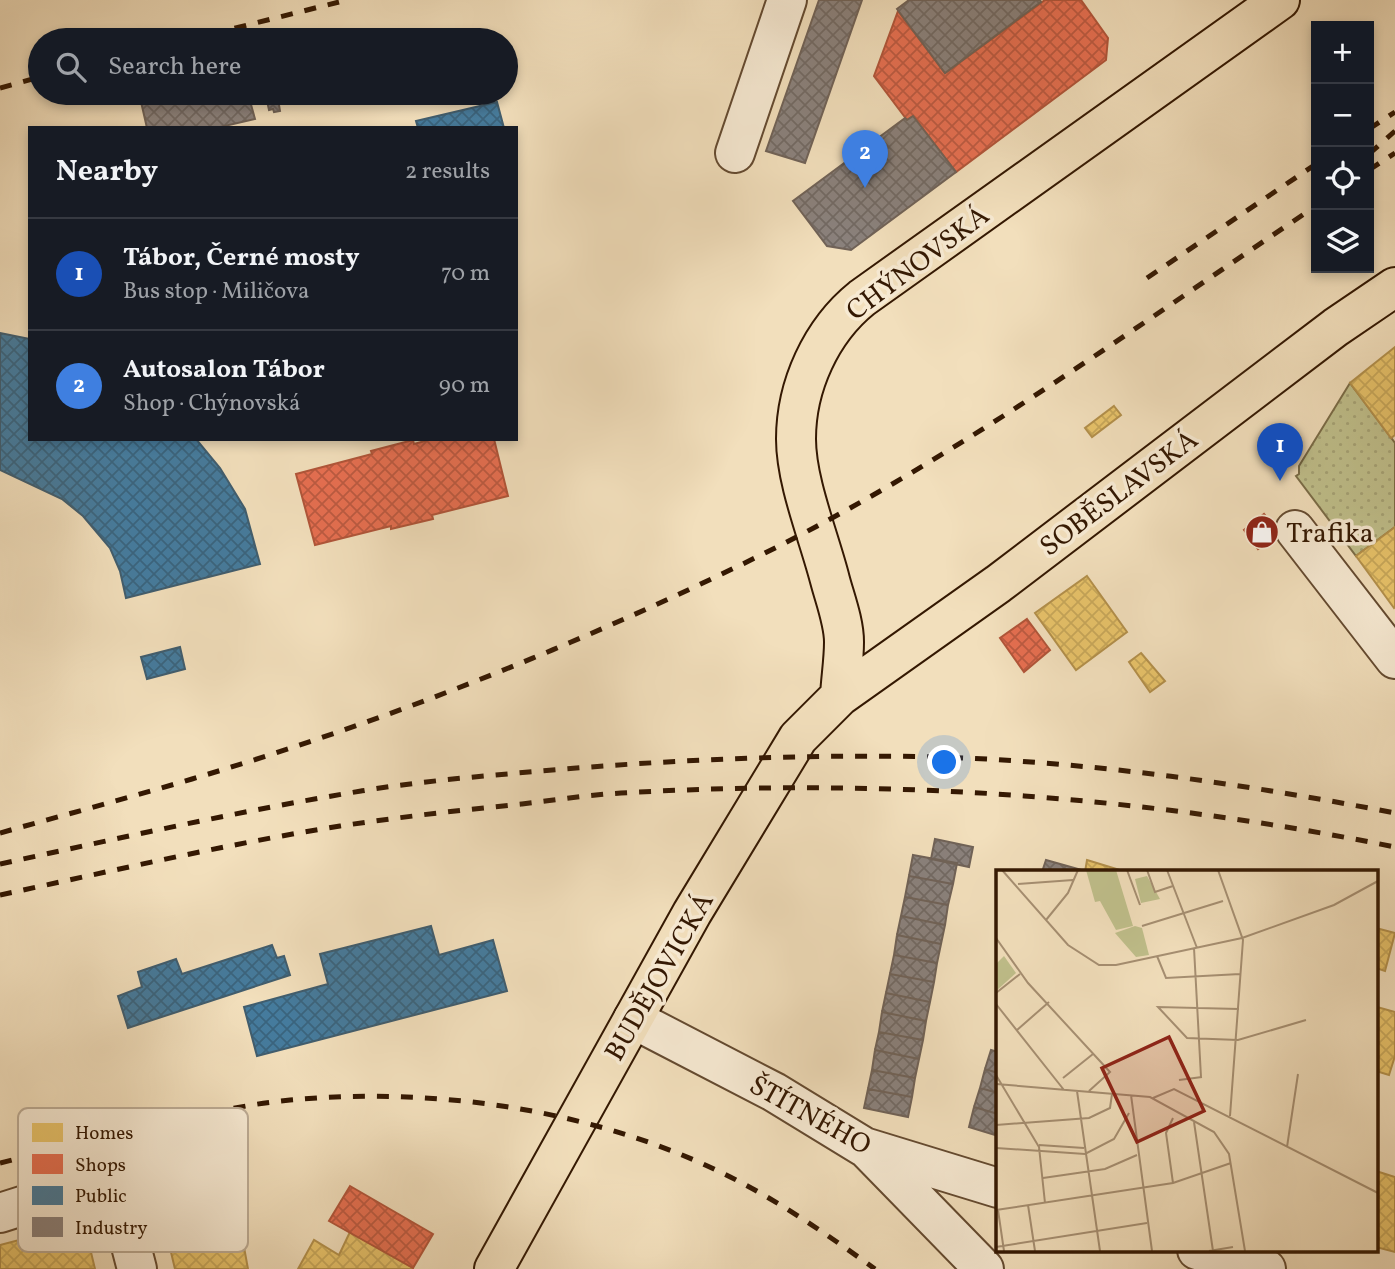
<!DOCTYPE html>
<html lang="en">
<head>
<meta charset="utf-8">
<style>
  :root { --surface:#171b24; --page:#20242c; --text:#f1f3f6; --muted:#9ea1a6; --line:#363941; --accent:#c59692 }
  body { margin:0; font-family:Vollkorn,serif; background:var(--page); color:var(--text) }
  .controls { position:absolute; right:21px; top:21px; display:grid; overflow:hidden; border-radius:0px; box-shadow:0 4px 10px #0003 }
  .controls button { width:63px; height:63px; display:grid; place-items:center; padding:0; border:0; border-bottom:2px solid var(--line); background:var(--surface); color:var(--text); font:35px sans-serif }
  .you { position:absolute; left:945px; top:763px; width:24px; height:24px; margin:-18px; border:5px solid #fff; border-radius:50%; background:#1a73e8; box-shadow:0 0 0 10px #1a73e833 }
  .badge { display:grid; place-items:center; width:46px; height:46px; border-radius:50%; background:var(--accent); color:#fff; font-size:23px; font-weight:700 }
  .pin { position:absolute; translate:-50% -58px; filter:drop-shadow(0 2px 4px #0008) }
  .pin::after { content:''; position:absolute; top:37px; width:24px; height:21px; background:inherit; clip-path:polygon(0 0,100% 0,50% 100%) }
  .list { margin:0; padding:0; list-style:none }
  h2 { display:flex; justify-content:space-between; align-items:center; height:91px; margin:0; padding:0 28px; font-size:30px }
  h2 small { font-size:23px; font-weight:400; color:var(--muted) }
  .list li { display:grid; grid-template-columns:46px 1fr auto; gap:21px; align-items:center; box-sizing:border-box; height:112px; padding:0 28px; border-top:2px solid var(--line) }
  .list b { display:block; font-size:26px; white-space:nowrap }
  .list p { margin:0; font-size:23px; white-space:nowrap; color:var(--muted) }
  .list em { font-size:23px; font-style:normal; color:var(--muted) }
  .icon { flex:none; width:38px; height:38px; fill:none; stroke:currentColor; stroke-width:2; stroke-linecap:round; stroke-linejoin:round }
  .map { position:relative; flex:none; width:1395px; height:1269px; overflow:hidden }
  .search { position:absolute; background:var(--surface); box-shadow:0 4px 10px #0003; left:28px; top:28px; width:490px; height:77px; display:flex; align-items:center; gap:18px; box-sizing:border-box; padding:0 24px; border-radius:38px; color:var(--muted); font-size:26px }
  .panel { position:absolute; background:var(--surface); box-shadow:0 4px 10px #0003; left:28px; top:126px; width:490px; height:315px; border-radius:0px }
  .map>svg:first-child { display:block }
  .grass { fill:url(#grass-dots); stroke:#7a6c47; stroke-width:2 }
  .homes { fill:url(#homes-cross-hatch); stroke:#b3904b; stroke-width:2 }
  .shops { fill:url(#shops-cross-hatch); stroke:#b15539; stroke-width:2 }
  .public { fill:url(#public-cross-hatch); stroke:#405d6e; stroke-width:2 }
  .industry { fill:url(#industry-cross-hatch); stroke:#706257; stroke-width:2 }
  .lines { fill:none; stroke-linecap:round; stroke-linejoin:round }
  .minor-casing { stroke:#644a30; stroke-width:42 }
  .major-casing { stroke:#341802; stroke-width:42 }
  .minor { stroke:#f7ead3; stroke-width:38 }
  .major { stroke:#f2dfbc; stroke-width:38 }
  .rail { stroke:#341802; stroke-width:5; stroke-dasharray:12 12; stroke-linecap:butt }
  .labels { text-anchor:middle; stroke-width:7; stroke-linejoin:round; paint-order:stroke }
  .street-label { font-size:28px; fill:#341802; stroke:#f7ead3 }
  .poi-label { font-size:28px; fill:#341802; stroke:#f7ead3; text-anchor:start }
  .inset-road { fill:none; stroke:#a68f72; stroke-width:2 }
  .view { fill:#8f2418; fill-opacity:0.15; stroke:#8f2418; stroke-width:3.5 }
  .inset-edge { fill:none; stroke:#341802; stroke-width:3.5 }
  .key { fill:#f7ead3; stroke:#bcab94; stroke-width:2 }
  .key-label { font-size:19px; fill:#341802 }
</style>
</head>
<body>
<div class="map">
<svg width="1395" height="1269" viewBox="0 0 1395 1269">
  <defs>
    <pattern id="grass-dots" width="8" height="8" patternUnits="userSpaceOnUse" patternTransform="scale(1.75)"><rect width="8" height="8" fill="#c0c08c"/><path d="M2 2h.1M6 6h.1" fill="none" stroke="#a6a477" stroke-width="1.8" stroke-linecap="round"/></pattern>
    <pattern id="homes-cross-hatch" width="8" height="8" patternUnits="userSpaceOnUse" patternTransform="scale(1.75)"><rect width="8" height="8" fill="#e9c46a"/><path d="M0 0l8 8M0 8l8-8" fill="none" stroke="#c8a85a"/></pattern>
    <pattern id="shops-cross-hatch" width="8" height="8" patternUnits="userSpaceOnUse" patternTransform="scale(1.75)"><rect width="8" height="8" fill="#e76f51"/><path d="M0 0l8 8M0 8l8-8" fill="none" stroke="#bc5a41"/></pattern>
    <pattern id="public-cross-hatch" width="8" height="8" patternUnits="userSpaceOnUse" patternTransform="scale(1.75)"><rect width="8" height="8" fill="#457b9d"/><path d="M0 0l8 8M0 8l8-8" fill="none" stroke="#3a647e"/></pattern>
    <pattern id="industry-cross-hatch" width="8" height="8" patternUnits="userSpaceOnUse" patternTransform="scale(1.75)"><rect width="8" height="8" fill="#8a817c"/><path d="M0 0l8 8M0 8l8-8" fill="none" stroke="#726963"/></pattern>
  </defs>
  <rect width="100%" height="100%" fill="#f2dfbc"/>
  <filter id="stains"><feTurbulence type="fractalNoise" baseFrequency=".00286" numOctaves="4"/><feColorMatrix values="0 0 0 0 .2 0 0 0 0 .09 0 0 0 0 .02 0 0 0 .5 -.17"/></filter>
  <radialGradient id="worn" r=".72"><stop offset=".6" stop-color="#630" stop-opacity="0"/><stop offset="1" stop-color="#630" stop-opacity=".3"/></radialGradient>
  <path class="grass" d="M1350 383 1395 443V527L1356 556 1296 476 1299 474V466Z"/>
  <path class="homes" d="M1395 347V435L1391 438 1350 383Z
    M1114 406 1121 415 1092 437 1085 428Z
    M1395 527V607L1394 608 1356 556Z
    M1087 576 1127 632 1076 670 1035 613Z
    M1141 653 1165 681 1150 692 1129 662Z
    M1087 860 1123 871 1122 872H1085Z
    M1376 928 1395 933 1385 971 1376 968Z
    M1377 1007 1395 1012V1056L1389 1075 1376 1071Z
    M1376 1171 1395 1177V1252L1376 1247Z
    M84 1223 95 1269H0V1245Z
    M239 1229 242 1236 248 1269H175L170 1248Z
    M350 1232 413 1268V1269H298L314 1240 339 1255Z"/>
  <path class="shops" d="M1045 0H1081L1108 38 1106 60 956 172 913 116 907 120 874 76 898 11 945 73Z
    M432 439H494L508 496 432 515 433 519 391 529V526L315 545 296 474 372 454 371 451 413 440 414 444Z
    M1264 514 1280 533 1258 549 1244 530Z
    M1027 619 1050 650 1024 672 1000 638Z
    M350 1186 433 1234 413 1268 329 1221Z"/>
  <path class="public" d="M497 102 504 128H418L416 121Z
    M0 333 30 339V439H196L220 468 245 509 260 564 126 598 120 571 110 548 83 516 62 499 0 470Z
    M180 647 185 669 147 679 141 657Z
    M431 926 439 955 493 940 507 991 257 1056 244 1007 328 984 320 954Z
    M272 945 277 958 284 956 290 975 128 1028 118 996 142 987 138 972 176 959 182 974Z"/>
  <path class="industry" d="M819 0H862L805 163 766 151Z
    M909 0H1040L1041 2 945 73 897 9Z
    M139 93H277L280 111 274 112 273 109 269 110 266 96 250 101 255 119 216 128H147Z
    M913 116 956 172 851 250 827 246 793 201 905 118 907 120Z
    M935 839 973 847 969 867 931 859Z
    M913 855 957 863 953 884 909 876Z
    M1046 860 1085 871 1042 872Z
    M909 876 953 884 948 905 905 897Z
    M905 897 948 905 945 925 901 916Z
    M901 916 945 925 941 944 897 935Z
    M897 935 941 944 937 963 894 955Z
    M894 955 937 963 934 982 890 974Z
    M890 974 934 982 930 1002 886 993Z
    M886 993 930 1002 926 1021 882 1012Z
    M882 1012 926 1021 923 1040 879 1032Z
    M879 1032 923 1040 919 1059 875 1050Z
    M875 1050 919 1059 915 1078 872 1070Z
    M991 1050 998 1052V1073L985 1069Z
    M985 1069 998 1073V1093L980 1088Z
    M872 1070 915 1078 912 1097 868 1089Z
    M980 1088 998 1093V1114L974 1107Z
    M868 1089 912 1097 908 1117 864 1108Z
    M974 1107 998 1114V1136L969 1127Z"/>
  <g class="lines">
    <g class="minor-casing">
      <path id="minor" d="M735 153 787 0
        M1295 530 1395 659
        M633 1019 774 1092 864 1147 998 1188
        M868 1150 984 1269
        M0 1213 113 1177 137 1269
        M1197 1250 1266 1269"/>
    </g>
    <g class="major-casing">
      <path id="major" d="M840 696C841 678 844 660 844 642 844 622 835 599 830 580 819 537 796 482 796 439 796 386 821 331 862 298L1280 0
        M494 1269 692 913 798 738 840 696 998 584 1336 327 1395 287"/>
    </g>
    <use href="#minor" class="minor"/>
    <use href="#major" class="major"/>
    <path class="rail" d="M188 40 339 2
      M0 88 40 77
      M1369 129 1395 112
      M1369 154 1395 131
      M1369 170 1395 153
      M1147 278 1316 164
      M0 833C64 815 128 798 192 779 387 721 578 645 761 555 957 458 1135 327 1316 206
      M0 864C120 838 240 811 361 791 428 780 496 775 564 769 689 759 814 754 939 757 1092 762 1245 784 1395 813
      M0 895C112 871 227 844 340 826 400 817 461 810 522 804 555 800 588 795 621 793 883 778 1138 795 1395 847
      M0 1163C55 1149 110 1136 165 1123 206 1114 247 1104 290 1100 442 1086 606 1111 742 1183 789 1208 832 1238 875 1269"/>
  </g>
  <defs>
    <g id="shop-disc" transform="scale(1.75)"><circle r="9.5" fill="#8f2418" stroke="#f7ead3"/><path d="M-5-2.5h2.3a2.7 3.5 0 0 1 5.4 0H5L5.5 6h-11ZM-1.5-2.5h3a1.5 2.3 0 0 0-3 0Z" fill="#fff"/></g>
  </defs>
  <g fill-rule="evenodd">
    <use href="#shop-disc" x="1262" y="532"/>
  </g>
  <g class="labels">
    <g class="street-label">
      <text transform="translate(917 262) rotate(-37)" y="10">CHÝNOVSKÁ</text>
      <text transform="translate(1118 492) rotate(-37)" y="10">SOBĚSLAVSKÁ</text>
      <text transform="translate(658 976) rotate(-60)" y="10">BUDĚJOVICKÁ</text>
      <text transform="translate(811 1114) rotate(29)" y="10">ŠTÍTNÉHO</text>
    </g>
    <g class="poi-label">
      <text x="1286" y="542">Trafika</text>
    </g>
  </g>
  <g transform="translate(996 870)">
    <rect width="382" height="382" fill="#f2dfbc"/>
    <path d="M151 6 164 29 145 33 139 9Z" fill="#c0c08c"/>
    <path d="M8 86 20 103 0 121V94Z" fill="#c0c08c"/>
    <path d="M139 56 146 58 153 85 140 87 119 63Z" fill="#c0c08c"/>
    <path d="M90 0H120L137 56 120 60 104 31 99 32Z" fill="#c0c08c"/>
    <path class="inset-road" d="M6 0 72 75 103 95H120L246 68M131 0 144 35M151 0 159 22 177 16M171 0 201 78M222 0 247 70 234 246M22 14 77 10M50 50 72 23 82 0M146 56 227 31M0 68 32 113 114 202 93 221M246 68 338 35 382 11M198 78 205 207M161 86 170 108 244 104M0 123 24 104M0 134 68 220M243 139 162 137 191 168 242 170 310 150M21 160 53 132M0 205 43 277 49 333M67 208 97 184M183 210 206 207M0 214 154 227 218 262 233 284 249 381M81 221 104 381M135 225 156 381M157 228 178 219 382 323M198 252 217 381M0 255 93 248 114 238 116 224M43 275 88 278M291 277 302 204M0 278 89 284 118 269 133 243M47 308 109 299 141 285M177 313 170 263 177 248M32 335 39 381M0 340 177 313 235 293M2 340 8 381M0 377 151 353M213 381 237 377"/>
    <path class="view" d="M173 167 208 241 141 272 106 198Z"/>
    <rect width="382" height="382" class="inset-edge"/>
  </g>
  <rect x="18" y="1108" width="230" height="144" rx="10" class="key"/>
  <rect x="32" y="1123" width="31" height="19" fill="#e9c46a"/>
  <rect x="32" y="1154" width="31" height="20" fill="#e76f51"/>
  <rect x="32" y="1186" width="31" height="19" fill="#457b9d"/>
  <rect x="32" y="1217" width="31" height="20" fill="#8a817c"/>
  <g class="key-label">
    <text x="75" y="1139">Homes</text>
    <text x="75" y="1171">Shops</text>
    <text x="75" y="1202">Public</text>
    <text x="75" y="1234">Industry</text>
  </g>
  <rect width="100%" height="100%" filter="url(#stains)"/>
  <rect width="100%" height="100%" fill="url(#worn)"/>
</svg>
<div class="controls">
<button>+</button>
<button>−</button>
<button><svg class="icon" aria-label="locate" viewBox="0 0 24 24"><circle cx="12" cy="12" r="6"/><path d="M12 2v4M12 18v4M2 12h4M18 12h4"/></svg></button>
<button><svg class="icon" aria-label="layers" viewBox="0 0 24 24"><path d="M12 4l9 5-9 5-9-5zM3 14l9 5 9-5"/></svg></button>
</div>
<div class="you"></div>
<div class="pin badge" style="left:1280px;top:481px;background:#1a4fb4">1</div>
<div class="pin badge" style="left:865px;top:188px;background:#3f7fe0">2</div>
<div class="search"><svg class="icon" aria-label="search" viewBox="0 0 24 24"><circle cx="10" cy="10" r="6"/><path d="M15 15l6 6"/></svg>Search here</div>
<section class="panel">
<h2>Nearby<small>2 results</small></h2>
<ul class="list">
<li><span class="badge" style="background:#1a4fb4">1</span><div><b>Tábor, Černé mosty</b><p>Bus stop · Miličova</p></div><em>70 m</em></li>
<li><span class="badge" style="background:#3f7fe0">2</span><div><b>Autosalon Tábor</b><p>Shop · Chýnovská</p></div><em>90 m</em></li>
</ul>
</section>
</div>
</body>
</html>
